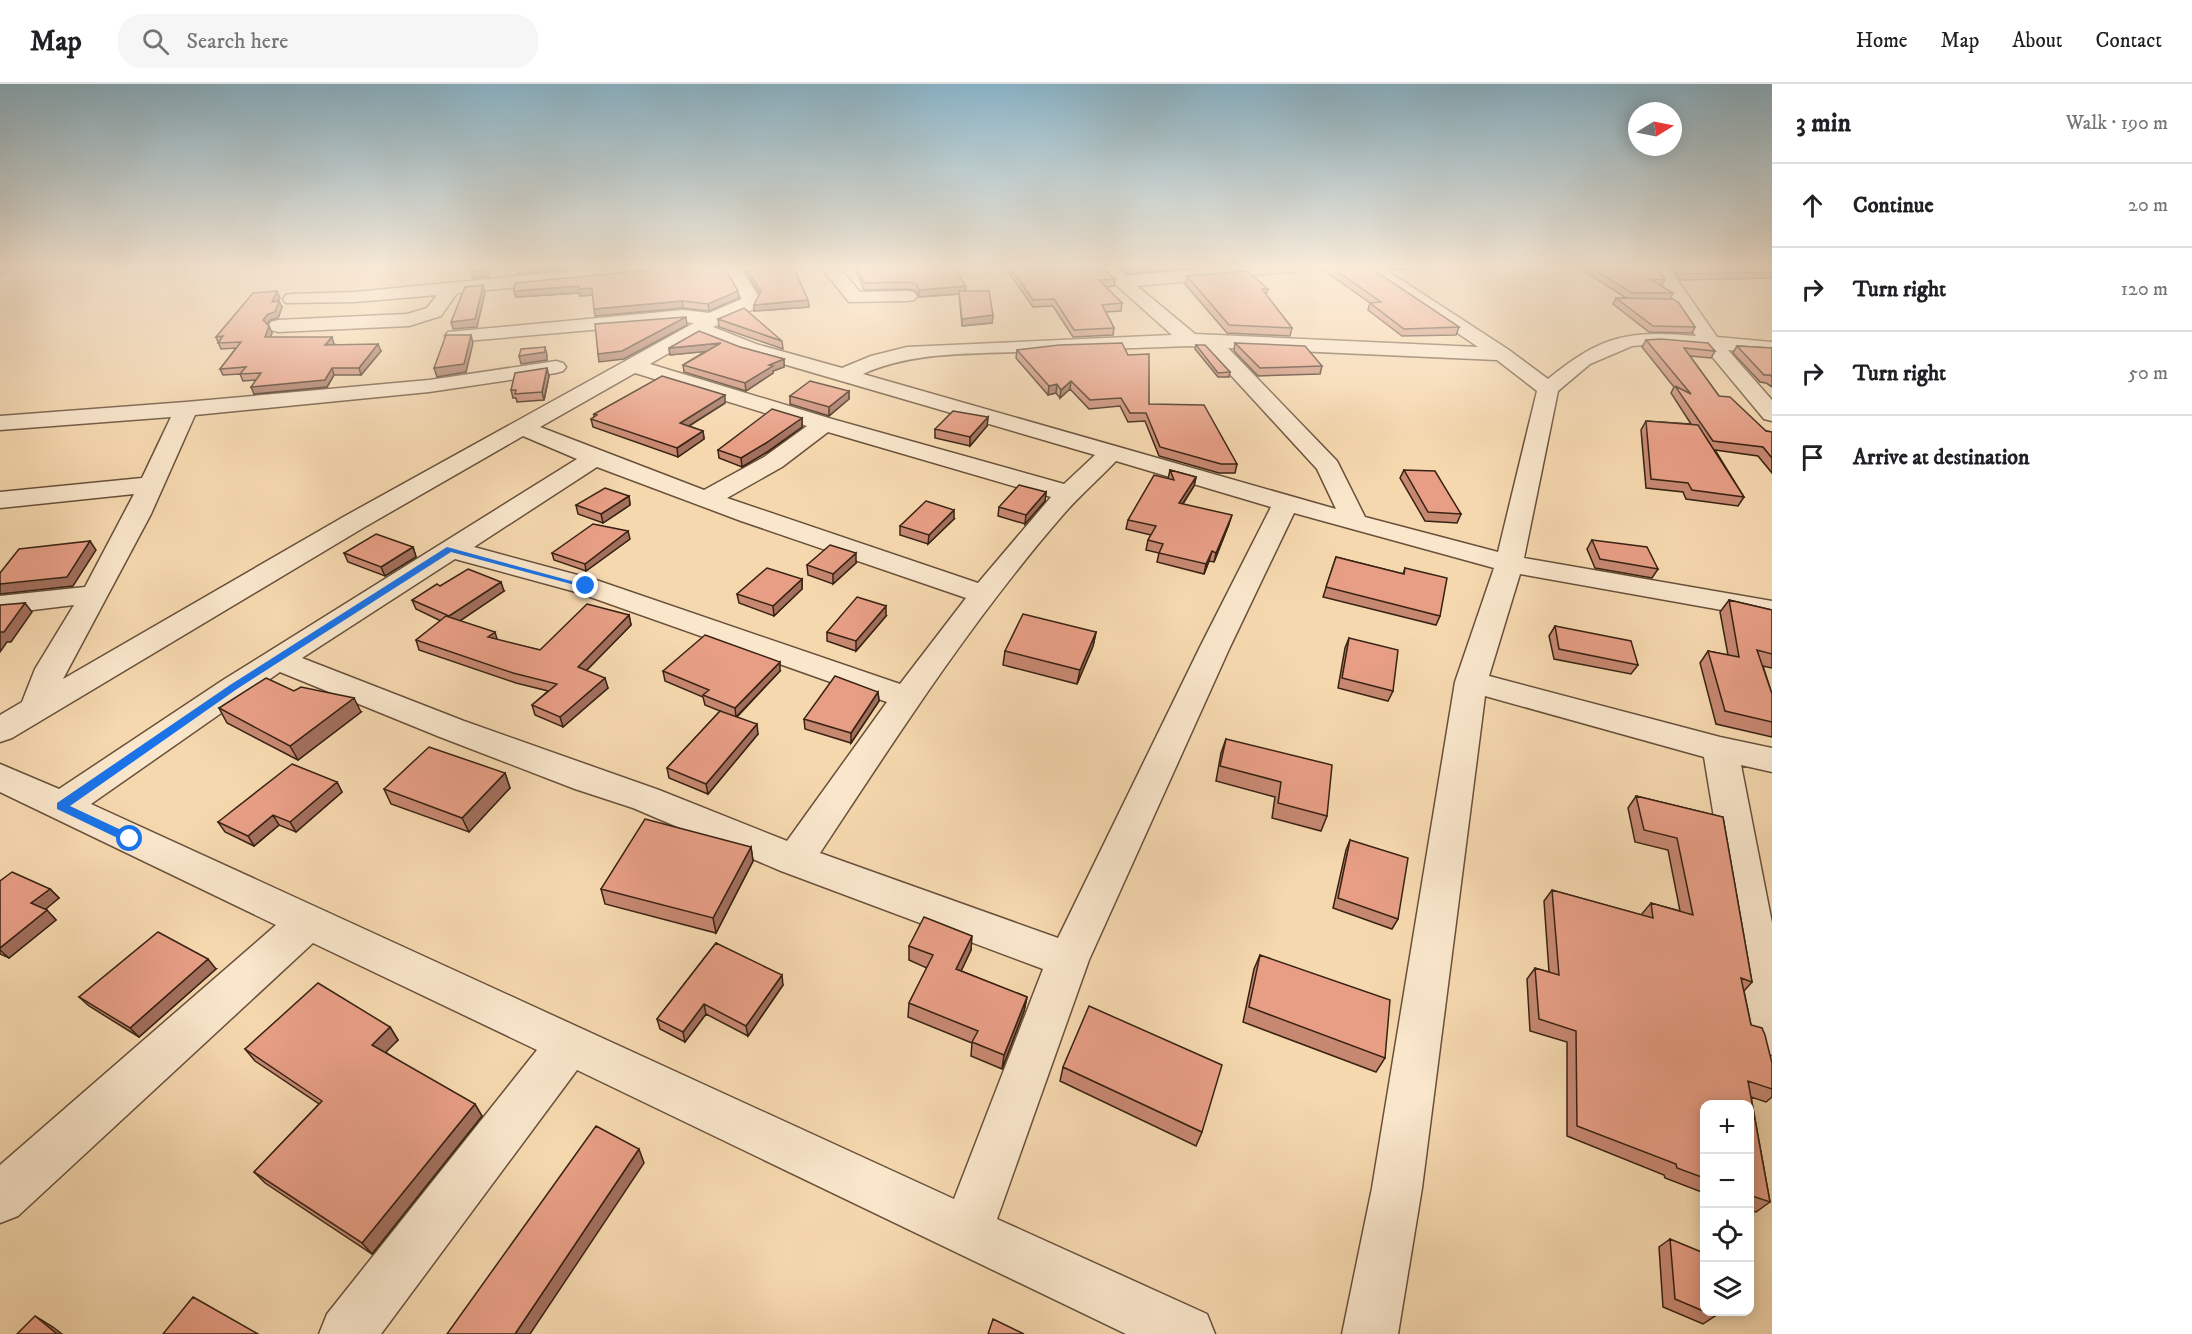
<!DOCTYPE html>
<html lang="en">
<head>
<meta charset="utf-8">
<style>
  :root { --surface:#fff; --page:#f6f6f6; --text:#202124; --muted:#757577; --line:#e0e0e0 }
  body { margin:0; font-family:"IM FELL DW Pica",serif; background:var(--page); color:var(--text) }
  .controls { position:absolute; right:18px; bottom:18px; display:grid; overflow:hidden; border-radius:12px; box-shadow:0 3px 15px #0003 }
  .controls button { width:54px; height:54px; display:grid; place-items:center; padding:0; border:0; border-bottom:2px solid var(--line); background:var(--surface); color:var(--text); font:30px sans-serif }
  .compass { position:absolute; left:1628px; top:18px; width:54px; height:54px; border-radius:50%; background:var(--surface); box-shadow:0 3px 15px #0003; rotate:80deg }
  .stop { position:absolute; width:18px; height:18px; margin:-14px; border:4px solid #1a73e8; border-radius:50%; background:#fff }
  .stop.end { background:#1a73e8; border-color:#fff; box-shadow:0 2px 6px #0008 }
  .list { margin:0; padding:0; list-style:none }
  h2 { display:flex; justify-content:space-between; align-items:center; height:78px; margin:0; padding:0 24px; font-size:26px }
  h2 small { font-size:20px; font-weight:400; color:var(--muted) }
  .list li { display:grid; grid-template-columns:39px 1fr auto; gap:18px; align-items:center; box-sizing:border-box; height:84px; padding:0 24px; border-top:2px solid var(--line) }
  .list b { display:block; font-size:22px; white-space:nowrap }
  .list em { font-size:20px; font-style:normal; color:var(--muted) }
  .icon { flex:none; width:33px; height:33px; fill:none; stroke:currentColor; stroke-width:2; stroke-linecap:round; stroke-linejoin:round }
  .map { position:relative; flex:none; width:1772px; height:1250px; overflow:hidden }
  header { display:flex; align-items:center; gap:36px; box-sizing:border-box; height:84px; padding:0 30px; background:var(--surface); border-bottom:2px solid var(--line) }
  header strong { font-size:28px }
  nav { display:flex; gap:33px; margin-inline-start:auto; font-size:21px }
  .search { width:420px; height:54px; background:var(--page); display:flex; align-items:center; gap:15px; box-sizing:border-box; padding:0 21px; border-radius:24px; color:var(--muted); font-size:22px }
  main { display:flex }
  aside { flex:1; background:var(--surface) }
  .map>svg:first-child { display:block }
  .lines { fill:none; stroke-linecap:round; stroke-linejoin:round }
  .minor-casing { stroke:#68503a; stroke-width:3 }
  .minor { fill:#f9e6cb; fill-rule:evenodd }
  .wall { fill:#c78872; stroke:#382313; stroke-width:1.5 }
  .shaded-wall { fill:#a26f5d; stroke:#382313; stroke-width:1.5 }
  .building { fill:#e79e85; stroke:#382313; stroke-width:1.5 }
  .route { fill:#1a73e8 }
</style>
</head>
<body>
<header>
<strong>Map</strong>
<div class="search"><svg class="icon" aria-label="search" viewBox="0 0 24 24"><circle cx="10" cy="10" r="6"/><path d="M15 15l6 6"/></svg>Search here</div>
<nav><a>Home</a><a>Map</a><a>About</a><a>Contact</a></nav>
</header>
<main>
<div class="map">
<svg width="1772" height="1250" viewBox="0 0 1772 1250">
  <rect width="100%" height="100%" fill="#f6d8af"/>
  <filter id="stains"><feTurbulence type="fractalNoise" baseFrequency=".00333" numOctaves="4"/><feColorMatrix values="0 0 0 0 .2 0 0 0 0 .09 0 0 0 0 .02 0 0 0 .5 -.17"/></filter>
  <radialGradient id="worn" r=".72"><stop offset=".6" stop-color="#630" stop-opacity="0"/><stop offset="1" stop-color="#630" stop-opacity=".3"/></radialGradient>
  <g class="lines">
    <g class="minor-casing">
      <path id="minor" d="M0 182H10L6 188 0 189Z
        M622 182H689L681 187 457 209 441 232 409 242 278 248 271 246 268 242 271 238 278 236 407 230 427 224 437 211 355 218 286 219 283 215 286 211 292 210 355 208Z
        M723 182H740L760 215 754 225 713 243 756 260 842 284 871 272 907 263 1172 251 1095 182H1114L1126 192 1234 182H1303L1295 187 1137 202 1195 250 1478 263 1360 182H1380L1509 266 1548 295C1602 251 1628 246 1696 252L1651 182H1668L1717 253 1772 258V270L1728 266 1772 316V337L1764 335 1705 264 1657 260 1632 262 1590 280 1558 307 1524 474 1772 517V535L1520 490 1489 592 1720 653 1772 664V688L1741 681 1772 839V971L1756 965 1750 951 1704 673 1485 612 1422 1104 1398 1250H1342L1372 1104 1455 598 1494 484 1294 429 1230 563 1089 876 997 1135 1207 1230 1215 1250H1126L577 986 381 1250H319L327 1230 537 966 313 859 18 1132 0 1139V1081L276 841 0 708V680L59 705 223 596 577 375 523 352 363 444 12 654 0 658V631L22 618 35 585 74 521 0 530V512L85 503 134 410 0 424V408L142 394 171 333 0 346V332L186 318 429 296 556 277 563 279 566 283 563 287 556 289 429 308 195 331 151 430 63 595 345 432 694 239 683 238 455 258 448 256 445 252 448 248 683 226 709 229 742 215ZM700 251 742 268 1095 371 1064 400 832 335 650 280ZM1190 262 1205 263 1317 385 1336 425 863 290C912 268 967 270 1021 268 1077 266 1134 264 1190 262ZM1228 264 1497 276 1537 307 1498 468 1365 433 1337 377ZM635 289 807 342 764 373 704 406 540 343ZM828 348 1051 413 978 499 727 414 782 383ZM1116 377 1271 423 1200 563 1058 854 820 769C896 654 971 537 1062 432 1078 413 1098 396 1116 377ZM597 383 741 437 966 514 900 600 596 496 474 463ZM455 475 576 508 887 618 787 757 659 706 464 637 302 574ZM280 588 440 653 575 705 633 724 781 787 1043 885 954 1115 91 720Z
        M820 182H838L860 208 908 207 914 208 917 212 914 216 908 217 849 218Z"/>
    </g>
    <use href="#minor" class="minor"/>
  </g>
  <path class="wall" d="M724 183 739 214 709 227 683 224 595 232 593 211 580 212 579 209 516 213 514 207Z
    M742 183H793L808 216 809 223 754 227V221L760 210Z
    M855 183H954L965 207 993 231 992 239 962 242 959 210 919 213 916 207 908 205 864 206Z
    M1005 183H1101L1115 195 1114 202 1106 203 1122 219 1121 227 1106 228 1114 244 1113 251 1073 253 1053 222 1033 223Z
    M1118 183H1210L1127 190Z
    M1319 183H1369L1459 243 1456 251 1402 252 1368 226 1370 219Z
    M1385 183H1437L1390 186Z
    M1578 183H1656L1665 196 1661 202 1673 209 1670 215 1695 243 1692 249 1649 248 1613 220 1616 214H1626Z
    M1671 183H1772V194L1681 196Z
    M1187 192 1268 205 1266 211 1292 244 1290 252 1227 249 1185 200Z
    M280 214 278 217 282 223 278 234 270 236 267 240 272 249 270 253 334 260 333 261 381 267 361 291H334L327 303 254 310 256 296 243 297 240 290 223 291 220 285 236 264 221 265 216 253Z
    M718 235 782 257 783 265 719 243Z
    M1646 256 1715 267 1711 274 1690 272 1719 312 1766 347 1772 348V389L1758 372 1715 366 1744 413 1738 422 1686 415 1683 408 1646 404 1641 346 1646 337 1691 340 1671 309 1674 303 1642 263Z
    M1235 259 1322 282 1320 290 1258 292 1234 267Z
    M1196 261 1230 288 1229 293H1218L1195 265Z
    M1737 262 1772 264V303L1766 299 1760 298 1733 269Z
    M740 263 784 275V283L773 287V289L746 307 684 288 683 281 706 267 670 271 669 264Z
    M1017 266 1149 320 1237 380 1235 389H1219L1159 372 1145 337 1128 338 1120 322 1089 325 1070 305 1060 314 1056 309 1048 311 1016 274Z
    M549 292 544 316 517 318 516 314H513L511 306Z
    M849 307V315L829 332 790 320V312Z
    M725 319 689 342 703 347 704 355 678 373 593 343 591 335 594 333V330Z
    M988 333 987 342 970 362 935 354V345Z
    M802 334V343L767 368 742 383 719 374 718 366Z
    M1170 386 1196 393 1194 402 1183 420 1229 440 1214 478 1209 477 1204 490 1157 478 1159 469 1146 466 1148 456 1151 451 1126 445 1128 436 1168 395Z
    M1404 386 1461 430 1457 439 1425 437 1400 394Z
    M1046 408 1045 417 1025 440 998 432 999 423Z
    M629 412 630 421 603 439 578 430 576 421Z
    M954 435 928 460 900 451V442Z
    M630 455 586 487 554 476 552 469Z
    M1592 456 1658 485 1652 494 1595 484 1587 465Z
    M413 463 416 473 385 492 348 478 344 469Z
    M1336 473 1403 490 1405 484 1440 532 1436 541 1323 513Z
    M856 479 833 500 808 491 807 481Z
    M802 495V505L774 532 739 519 737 510Z
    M440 502 504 507 460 537 497 556 540 566 629 531 631 541 586 587 608 604 563 643 535 631 532 621 548 607 516 599 419 566 416 556 441 537 416 525 412 516Z
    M1729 516 1772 526V584L1763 582 1772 610V653L1716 640 1700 579 1708 567 1728 571 1720 528Z
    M886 532 856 567 827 557V548Z
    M1555 542 1638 581 1631 590 1554 575 1549 552Z
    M1096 548 1093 562 1077 600 1003 581 1005 567Z
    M1349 554 1393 607 1388 617 1338 604 1345 564Z
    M663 587H780L737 633 758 650 708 710 669 694 667 684 720 627 705 621 703 613 665 597Z
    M878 608 879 617 851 659 805 645 804 635Z
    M219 624 361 628 298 676 227 639Z
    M1226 655 1327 732 1321 747 1272 734 1275 713 1216 697 1221 669Z
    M505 689 510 704 469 748 391 720 384 705Z
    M337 698 342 708 296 748 279 741 254 762 225 748 218 738Z
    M1636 712 1723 733 1752 898 1744 907 1751 941 1772 979V1013L1766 1018 1751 1013 1770 1118 1756 1128 1749 1126V1020H1704V1109L1665 1094 1664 1091 1567 1052V958L1530 947 1527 895 1535 884 1549 888 1544 817 1552 806 1641 831 1651 819 1680 827 1668 766 1635 758 1628 724Z
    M1350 756 1398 835 1392 845 1333 824 1346 766Z
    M751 763 753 777 716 849 605 820 601 805Z
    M0 797 50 805 59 814 45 825 56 836 9 874 0 870Z
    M716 859 783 901 748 952 706 930 685 958 660 945 657 935Z
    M909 862 971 866 961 887 1027 913 1024 927 1002 985 971 972 972 959 908 933 909 919 927 884 909 876Z
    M1260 871 1385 974 1376 988 1243 938 1254 885Z
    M216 885 139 953 89 922 79 913Z
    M390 943 398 956 385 968 482 1032 372 1170 265 1099 254 1088 319 1020 255 977 245 965Z
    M1063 983 1202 1048 1196 1062 1060 997Z
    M1670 1155 1715 1232 1703 1240 1663 1223 1659 1163Z"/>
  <path class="shaded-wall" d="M123 183H143L124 185Z
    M488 183H489L490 187 489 193 473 194 471 187Z
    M516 183H594L518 190Z
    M1128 183H1210L1127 190Z
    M483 201 485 209 477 243 453 245 451 238Z
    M579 202 592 204 593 211 580 212 579 209 516 213 514 207Z
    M966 202 965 209 959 207V210L919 213V206Z
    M277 207 280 214 274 224 272 218Z
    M738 207 739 214 709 227 708 220Z
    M808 216 809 223 754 227V221Z
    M279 217 282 223 278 234 270 236 266 242 263 236Z
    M682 217 683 224 595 232 594 225Z
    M993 231 992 239 962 242V235Z
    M686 233 687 241 624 275 599 278 598 270Z
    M269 242 272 249 268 259 265 253Z
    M471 251 473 259 466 288 437 293 434 284Z
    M332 253 334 260 327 267 325 261Z
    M721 259V266L670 271 669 264Z
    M378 260 381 267 361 291 359 284Z
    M545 263 547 271V276L521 280 519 272Z
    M784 275V283L773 287V289L746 307 745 299 769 281Z
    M332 284 334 291 327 303 254 310 251 303Z
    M547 284 549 292 544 316 542 308Z
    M1071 297 1070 305 1060 314 1061 306Z
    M1057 300 1056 309 1048 311 1049 302Z
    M849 307V315L829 332V323Z
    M725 311V319L681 347 680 339Z
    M988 333 987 342 970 362V353Z
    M802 334V343L767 368 742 383 741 374Z
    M703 347 704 355 678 373 677 364Z
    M1196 393 1194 402 1177 428 1179 419Z
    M1046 408 1045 417 1025 440 1026 431Z
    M629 412 630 421 603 439 601 430Z
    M954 426V435L928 460 929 451Z
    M1232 431 1229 440 1214 478 1216 469Z
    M628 447 630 455 586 487 585 480Z
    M90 457 96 466 73 502 0 510V500Z
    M413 463 416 473 385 492 381 483Z
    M1212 467 1209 477 1204 490 1206 480Z
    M856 469V479L833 500V490Z
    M802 495V505L774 532 773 522Z
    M501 498 504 507 452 542 449 532Z
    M25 519 32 528 11 558H7L0 568V548Z
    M886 522V532L856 567V557Z
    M629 531 631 541 580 593 578 583Z
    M495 548 498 558 488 553Z
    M1096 548 1093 562 1077 600 1080 586Z
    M780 578V587L736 633 735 624Z
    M605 594 608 604 563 643 560 633Z
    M878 608 879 617 851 659V649Z
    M354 614 361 628 298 676 290 662Z
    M757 640 758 650 708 710 706 700Z
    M505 689 510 704 469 748 462 734Z
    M337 698 342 708 296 748 290 738Z
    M273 731 279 741 254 762 248 752Z
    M751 763 753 777 716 849 713 834Z
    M50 805 59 814 41 829 31 819Z
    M47 826 56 836 9 874 0 866V864Z
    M972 852 971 866 955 900 956 885Z
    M208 875 216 885 139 953 130 944Z
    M782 891 783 901 748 952 746 942Z
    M1027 913 1024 927 1002 985 1004 971Z
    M704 920 706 930 685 958 683 948Z
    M390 943 398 956 381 973 372 961Z
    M475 1020 482 1032 372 1170 362 1159Z
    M639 1065 644 1079 530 1250H515Z
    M35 1232 53 1243 62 1250H57Z"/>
  <path class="building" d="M473 183H488L487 186 471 187Z
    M680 183H724L738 207 708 220 682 217 594 225 592 204 579 205V202L514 207 515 199Z
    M745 183H793L808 216 754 221 761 207Z
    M857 183H954L966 202 919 206 916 200 908 198 864 199Z
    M1010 183H1101L1115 195 1099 196 1122 219 1102 221 1114 244 1074 246 1054 215 1033 216Z
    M1331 183H1369L1459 243 1404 245 1370 219 1381 218Z
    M1590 183H1656L1665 196 1650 195 1673 209H1632Z
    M1678 183H1772V188L1684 190Z
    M1247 187 1268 205H1262L1292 244 1229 241 1187 192Z
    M483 201 475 235 451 238 465 203Z
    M277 207 272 218 279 217 275 228 268 230 263 236 269 242 265 253H332L325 261 378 260 359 284H332L325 296 251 303 261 289 240 290 246 283 220 285 241 258 218 259 223 252 216 253 253 209Z
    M959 207H989L993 231 962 235Z
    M1616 214 1673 215 1679 219 1695 243 1653 242Z
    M744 224 782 257 718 235Z
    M686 233 622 267 598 270 595 240Z
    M699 247 740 263 784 275 769 281 773 282 745 299 683 281 721 259 669 264Z
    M446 251H471L464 280 434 284Z
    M1661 255 1708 259 1715 267 1684 264 1719 312 1730 313 1766 347 1772 348V374L1763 363 1713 357 1675 302 1691 310 1646 256Z
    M1122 259 1128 271 1149 270V320L1204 321 1237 380H1221L1160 363 1146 329H1130L1121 314 1090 316 1071 297 1061 306 1057 300 1049 302 1017 266 1059 261Z
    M1235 259 1305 262 1322 282 1260 284Z
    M1196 261H1205L1230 288 1218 289Z
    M1737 262 1772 264V293L1770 291H1764Z
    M545 263V268L519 272 521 265Z
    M547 284 542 308 515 310 516 306H511L515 289Z
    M662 292 725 311 680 339 703 347 677 364 591 335 597 331 594 330Z
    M810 297 849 307 829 323 790 312Z
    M772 325 802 334 766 359 741 374 718 366Z
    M953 327 988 333 970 353 935 345Z
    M1646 337 1698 341 1744 413 1692 406 1688 399 1651 395Z
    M1170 386 1196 393 1179 419 1232 431 1216 469 1212 467 1206 480 1159 469 1163 460 1148 456 1156 442 1128 436 1154 391 1174 396Z
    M1404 386 1435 387 1461 430 1428 428Z
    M1019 401 1046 408 1026 431 999 423Z
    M605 404 629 412 601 430 576 421Z
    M926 417 954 426 929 451 900 442Z
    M593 440 628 447 585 480 552 469Z
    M376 450 413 463 381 483 344 469Z
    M1592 456 1647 463 1658 485 1600 475Z
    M90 457 67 493 0 500V489L19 465Z
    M830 461 856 469 833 490 807 481Z
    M1336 473 1404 490 1405 484 1447 494 1440 532 1326 503Z
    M767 484 802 495 773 522 737 510Z
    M468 485 501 498 449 532 412 516 437 500 440 502Z
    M857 513 886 522 856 557 827 548Z
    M1729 516 1772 526V570L1757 566 1772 610V638L1725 627 1708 567 1739 573Z
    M25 519 4 548H0V521Z
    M587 520 629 531 578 583 605 594 560 633 532 621 557 600 513 589 416 556 446 532 495 548 488 553 540 566Z
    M1023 530 1096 548 1080 586 1005 567Z
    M1555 542 1631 557 1638 581 1559 565Z
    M705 551 780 578 735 624 703 611 709 606 663 587Z
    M1349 554 1398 566 1393 607 1342 594Z
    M835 592 878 608 851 649 804 635Z
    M266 594 294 607 301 603 354 614 290 662 219 624Z
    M720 627 757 640 706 700 667 684Z
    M1226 655 1332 681 1327 732 1278 719 1281 698 1220 682Z
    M429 663 505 689 462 734 384 705Z
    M292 680 337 698 290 738 273 731 248 752 218 738Z
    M1636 712 1723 733 1752 898 1741 894 1751 941 1762 944 1765 951 1772 979V1005L1748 997 1770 1118 1749 1111V1020H1704V1094L1677 1084 1676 1080 1577 1042 1576 947 1539 935 1535 884 1559 891 1552 806 1653 834 1651 819 1693 831 1677 754 1644 746Z
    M645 735 751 763 713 834 601 805Z
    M1350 756 1408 774 1398 835 1338 814Z
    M12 788 50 805 31 819 47 826 0 864V797Z
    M924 833 972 852 956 885 1027 913 1004 971 972 958 978 947 909 919 933 871 909 862Z
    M158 848 208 875 130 944 79 913Z
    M716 859 782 891 746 942 704 920 683 948 657 935Z
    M1260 871 1390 916 1385 974 1249 923Z
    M318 899 390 943 372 961 475 1020 362 1159 254 1088 322 1017 245 965Z
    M1089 922 1222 981 1202 1048 1063 983Z
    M596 1042 639 1065 515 1250H447Z
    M1670 1155 1704 1169V1227H1715V1232L1675 1215Z
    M193 1213 258 1250H163Z
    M35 1232 57 1250H17Z
    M993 1235 1024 1250H988Z"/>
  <linearGradient id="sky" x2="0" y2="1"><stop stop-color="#8ab7cd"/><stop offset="0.51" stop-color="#fbeddb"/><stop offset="1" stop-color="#fbeddb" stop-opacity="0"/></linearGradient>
  <rect width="1772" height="358" fill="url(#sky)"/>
  <path class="route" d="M447 463 590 502 586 504 451 468 237 605 70 722 134 752V758H126L57 725V719L230 601Z"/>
  <rect width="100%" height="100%" filter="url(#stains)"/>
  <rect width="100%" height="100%" fill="url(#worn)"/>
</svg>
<div class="controls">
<button>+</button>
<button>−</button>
<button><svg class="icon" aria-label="locate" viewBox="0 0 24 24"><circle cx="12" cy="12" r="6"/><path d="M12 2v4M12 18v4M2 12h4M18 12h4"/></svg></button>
<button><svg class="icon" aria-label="layers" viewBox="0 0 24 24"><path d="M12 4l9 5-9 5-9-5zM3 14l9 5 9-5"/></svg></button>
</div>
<svg class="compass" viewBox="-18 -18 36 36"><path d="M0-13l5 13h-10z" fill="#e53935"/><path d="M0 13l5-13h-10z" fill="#757577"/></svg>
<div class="stop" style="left:130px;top:755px"></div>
<div class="stop end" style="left:586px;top:502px"></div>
</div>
<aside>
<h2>3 min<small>Walk · 190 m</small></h2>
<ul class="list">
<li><svg class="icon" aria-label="ahead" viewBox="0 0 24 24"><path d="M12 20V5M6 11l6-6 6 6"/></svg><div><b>Continue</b></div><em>20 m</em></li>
<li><svg class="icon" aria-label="right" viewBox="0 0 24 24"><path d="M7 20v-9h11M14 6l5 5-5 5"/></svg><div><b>Turn right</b></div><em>120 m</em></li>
<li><svg class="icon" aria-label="right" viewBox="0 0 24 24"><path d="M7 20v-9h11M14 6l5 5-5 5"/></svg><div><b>Turn right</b></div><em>50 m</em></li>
<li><svg class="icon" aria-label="arrive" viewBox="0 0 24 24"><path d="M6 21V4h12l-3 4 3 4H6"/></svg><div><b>Arrive at destination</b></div></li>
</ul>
</aside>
</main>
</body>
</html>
